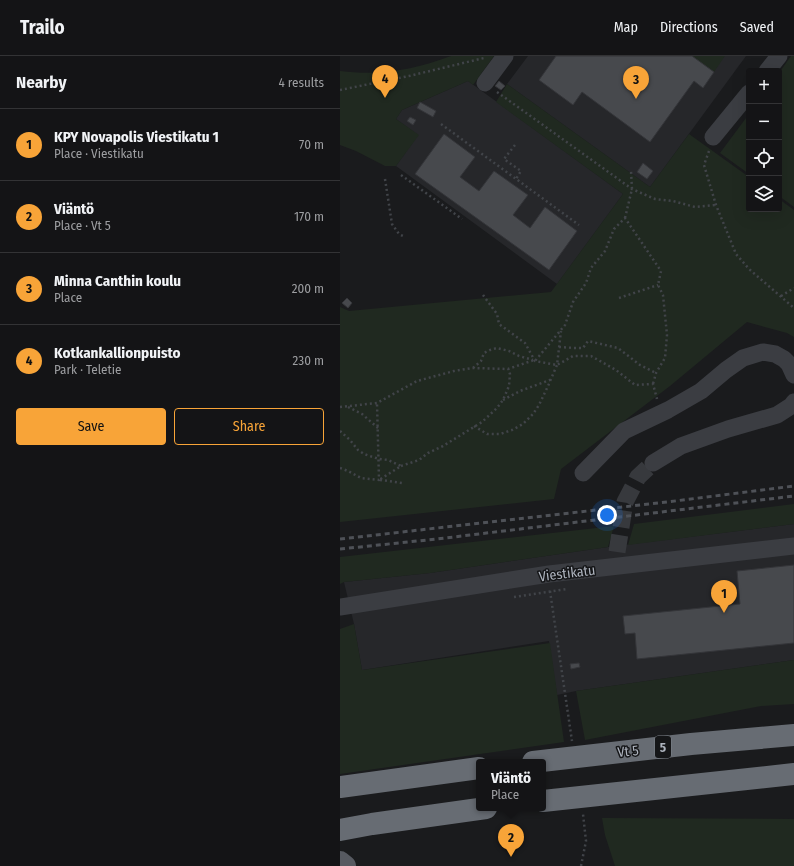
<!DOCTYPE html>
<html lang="en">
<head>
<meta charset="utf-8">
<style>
  :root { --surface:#141416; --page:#212123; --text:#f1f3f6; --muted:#9d9ea1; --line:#333335; --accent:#f8a438 }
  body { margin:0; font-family:"Fira Sans Condensed",sans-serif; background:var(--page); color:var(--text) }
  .controls { position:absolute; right:12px; top:12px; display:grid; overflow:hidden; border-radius:4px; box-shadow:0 4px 16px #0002 }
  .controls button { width:36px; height:36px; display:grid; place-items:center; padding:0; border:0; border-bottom:1px solid var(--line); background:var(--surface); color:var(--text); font:20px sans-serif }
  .you { position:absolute; left:267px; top:459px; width:14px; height:14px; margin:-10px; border:3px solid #fff; border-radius:50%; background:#1a73e8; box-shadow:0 0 0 6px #1a73e833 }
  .badge { display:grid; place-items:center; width:26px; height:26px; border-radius:50%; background:var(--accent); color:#111; font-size:13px; font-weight:700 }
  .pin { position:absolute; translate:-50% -33px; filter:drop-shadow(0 1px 2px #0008) }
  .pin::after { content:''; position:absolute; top:21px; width:14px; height:12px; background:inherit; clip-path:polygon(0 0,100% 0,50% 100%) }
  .popup { position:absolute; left:136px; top:703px; width:70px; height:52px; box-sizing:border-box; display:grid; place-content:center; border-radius:4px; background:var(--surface); filter:drop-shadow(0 1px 3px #0005); font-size:13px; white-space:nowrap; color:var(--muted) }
  .popup b { font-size:15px; color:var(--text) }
  .popup::after { content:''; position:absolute; left:50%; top:100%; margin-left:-8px; border:8px solid transparent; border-top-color:var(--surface) }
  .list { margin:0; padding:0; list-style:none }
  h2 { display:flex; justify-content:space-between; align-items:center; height:52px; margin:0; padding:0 16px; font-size:17px }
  h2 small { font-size:13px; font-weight:400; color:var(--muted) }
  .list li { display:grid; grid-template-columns:26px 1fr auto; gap:12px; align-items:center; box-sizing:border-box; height:72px; padding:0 16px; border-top:1px solid var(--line) }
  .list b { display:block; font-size:15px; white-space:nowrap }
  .list p { margin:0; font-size:13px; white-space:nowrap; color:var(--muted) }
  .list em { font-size:13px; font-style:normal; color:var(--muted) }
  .actions { display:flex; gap:8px; padding:12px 16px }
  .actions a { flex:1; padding:9px 0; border:1px solid var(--accent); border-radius:4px; text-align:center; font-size:14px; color:var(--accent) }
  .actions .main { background:var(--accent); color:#111 }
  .icon { flex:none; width:22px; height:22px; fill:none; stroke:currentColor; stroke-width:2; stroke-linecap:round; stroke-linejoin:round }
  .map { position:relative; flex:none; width:454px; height:810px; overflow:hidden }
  header { display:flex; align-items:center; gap:24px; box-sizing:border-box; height:56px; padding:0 20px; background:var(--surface); border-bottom:1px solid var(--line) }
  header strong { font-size:19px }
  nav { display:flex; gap:22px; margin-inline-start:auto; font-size:14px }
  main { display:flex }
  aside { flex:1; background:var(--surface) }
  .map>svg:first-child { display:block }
  .built { fill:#26272a }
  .green { fill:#202920 }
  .building { fill:#47494d; stroke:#343539 }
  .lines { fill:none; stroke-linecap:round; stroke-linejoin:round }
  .minor-tunnel { stroke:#37393d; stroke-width:17; stroke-dasharray:17 8; stroke-linecap:butt }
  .path { stroke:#414449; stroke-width:2.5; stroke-dasharray:2 3; stroke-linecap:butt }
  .minor { stroke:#3b3d42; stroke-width:17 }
  .major { stroke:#575a61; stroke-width:22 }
  .highway { stroke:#676c73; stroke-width:22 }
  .rail { stroke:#4e5157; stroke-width:3; stroke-dasharray:5 4; stroke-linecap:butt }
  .labels { text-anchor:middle; stroke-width:3; stroke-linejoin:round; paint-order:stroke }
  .shield { fill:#151618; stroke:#7f848c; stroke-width:1 }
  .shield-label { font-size:13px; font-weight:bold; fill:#adb3bd }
  .street-label { font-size:14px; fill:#adb3bd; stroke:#151618 }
</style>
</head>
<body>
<header>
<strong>Trailo</strong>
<nav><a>Map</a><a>Directions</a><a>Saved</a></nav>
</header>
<main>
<aside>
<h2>Nearby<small>4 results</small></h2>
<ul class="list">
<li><span class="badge">1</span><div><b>KPY Novapolis Viestikatu 1</b><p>Place · Viestikatu</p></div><em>70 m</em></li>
<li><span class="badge">2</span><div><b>Viäntö</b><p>Place · Vt 5</p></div><em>170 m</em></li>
<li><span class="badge">3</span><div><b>Minna Canthin koulu</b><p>Place</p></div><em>200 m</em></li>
<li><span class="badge">4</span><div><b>Kotkankallionpuisto</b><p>Park · Teletie</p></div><em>230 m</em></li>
</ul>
<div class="actions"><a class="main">Save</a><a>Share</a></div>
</aside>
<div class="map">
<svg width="454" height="810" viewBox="0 0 454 810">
  <rect width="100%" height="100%" fill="#1a1b1d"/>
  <path class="built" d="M188 0H406L310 131 167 28Z
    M128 25 283 138 217 228 56 110 78 79 56 63 62 54Z
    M454 468V604L236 635 217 639 209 585 22 614 14 568 4 526 90 517 268 491Z"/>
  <path class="green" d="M111 0H154L133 29 128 25 62 54 56 63 79 79 56 110H45L16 95 0 89V15C40 20 73 14 111 0Z
    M352 0H385L374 16Z
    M451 0H454V151L439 140V17Z
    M167 28 310 131 349 78 409 121V153H439V143L454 154V281L447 277 407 266 330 330 221 413 214 443 0 466V251L9 255 211 236 283 138 156 46Z
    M409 58V118L380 97Z
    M454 448V468L288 489 294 468Z
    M274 470 268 491 90 517 4 526 0 528V501Z
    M14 568 22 614 210 587 224 686 0 718V573Z
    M454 604V648L421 650 245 684 236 635Z
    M262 762 454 763V810H275L265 779Z"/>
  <path class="building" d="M216 0H352L374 16 363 32 354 25 310 86 242 36 233 49 199 24Z
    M159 25 165 30 161 34 155 30Z
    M80 46 96 55 93 61 77 52Z
    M70 61 76 64 73 69 67 65Z
    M104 78 135 101 120 121 139 135 154 115 188 139 173 159 190 172 205 151 237 175 209 214 75 118Z
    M303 107 313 115 307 123 297 116Z
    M7 242 12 247 8 252 2 247Z
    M454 509V587L297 603 295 577 285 578 283 560 400 548 397 515Z
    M239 607 240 611 231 613 230 608Z"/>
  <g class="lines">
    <path class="minor-tunnel" d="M277 496 285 446 298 421 313 407"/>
    <path class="path" d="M0 34 69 20 144 2
      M157 36 292 133 315 143 333 145 355 151 376 149
      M101 68 239 169
      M175 89 164 103 181 115 176 123
      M369 95 364 109 376 149 396 198 409 213 454 252
      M61 119 122 163
      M45 123 52 168 59 178 65 181
      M285 162 292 133 291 115
      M143 239 157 258 159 268 185 287 195 305 217 309 233 300H251L276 314 295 329 313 328 317 343
      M441 240 454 232
      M279 242 318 229
      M219 291 235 292H243L248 285 278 292 300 309 316 317
      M133 312 141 305 144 297 150 294 157 292 169 295 179 300 193 304
      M163 344 180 335 210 324
      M0 351 37 347 77 325 114 315 132 312 168 313 194 304 195 305 225 269 233 246 246 227 251 212 265 195 274 173 285 162 321 215 318 229 323 239 327 279 325 302 316 317 313 328
      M8 351 22 358 38 372
      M134 370 147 378H160L172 374 183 368 193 358 199 349 208 330 217 309 221 275
      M0 375 10 384 18 394 24 398 39 403 48 404 61 410 39 424
      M61 410 79 404 88 397 103 390 142 366 157 352 163 344 169 330 170 318 168 313
      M0 412 8 415 21 422 39 424 37 347
      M40 424 49 425 62 427
      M210 535 232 685
      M174 541 227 533
      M241 810 246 785 243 758"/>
    <path class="minor" d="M427 15 439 0
      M145 27 165 0
      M373 81 409 37
      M313 407 341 390 388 373 437 359 451 350 454 346
      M243 417 284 375 328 354 361 335 386 314 403 302 423 296 435 298 444 303 449 308 454 319
      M0 551 209 518 454 490"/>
    <path class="major" d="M0 806 5 810"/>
    <path class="highway" d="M193 706 351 688 454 679
      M0 731 139 712
      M203 745 454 718
      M0 774 32 768 146 752"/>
    <path class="rail" d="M0 483 327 446 454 430
      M0 493 97 483 454 440"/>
  </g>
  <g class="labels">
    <rect class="shield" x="315" y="680" width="16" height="22" rx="3"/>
    <g class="shield-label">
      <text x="323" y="696">5</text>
    </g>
    <g class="street-label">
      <text transform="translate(227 517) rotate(-7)" y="5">Viestikatu</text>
      <text transform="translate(288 695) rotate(-6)" y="5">Vt 5</text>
    </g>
  </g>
</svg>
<div class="controls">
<button>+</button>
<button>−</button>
<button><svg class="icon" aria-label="locate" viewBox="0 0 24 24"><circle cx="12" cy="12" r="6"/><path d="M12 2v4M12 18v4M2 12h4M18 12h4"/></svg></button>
<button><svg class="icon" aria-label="layers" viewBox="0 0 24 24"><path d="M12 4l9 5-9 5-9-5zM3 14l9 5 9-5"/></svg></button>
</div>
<div class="you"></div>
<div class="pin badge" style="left:384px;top:557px">1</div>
<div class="pin badge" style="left:171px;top:801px">2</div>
<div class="popup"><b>Viäntö</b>Place</div>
<div class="pin badge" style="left:296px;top:43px">3</div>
<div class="pin badge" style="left:45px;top:42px">4</div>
</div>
</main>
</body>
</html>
